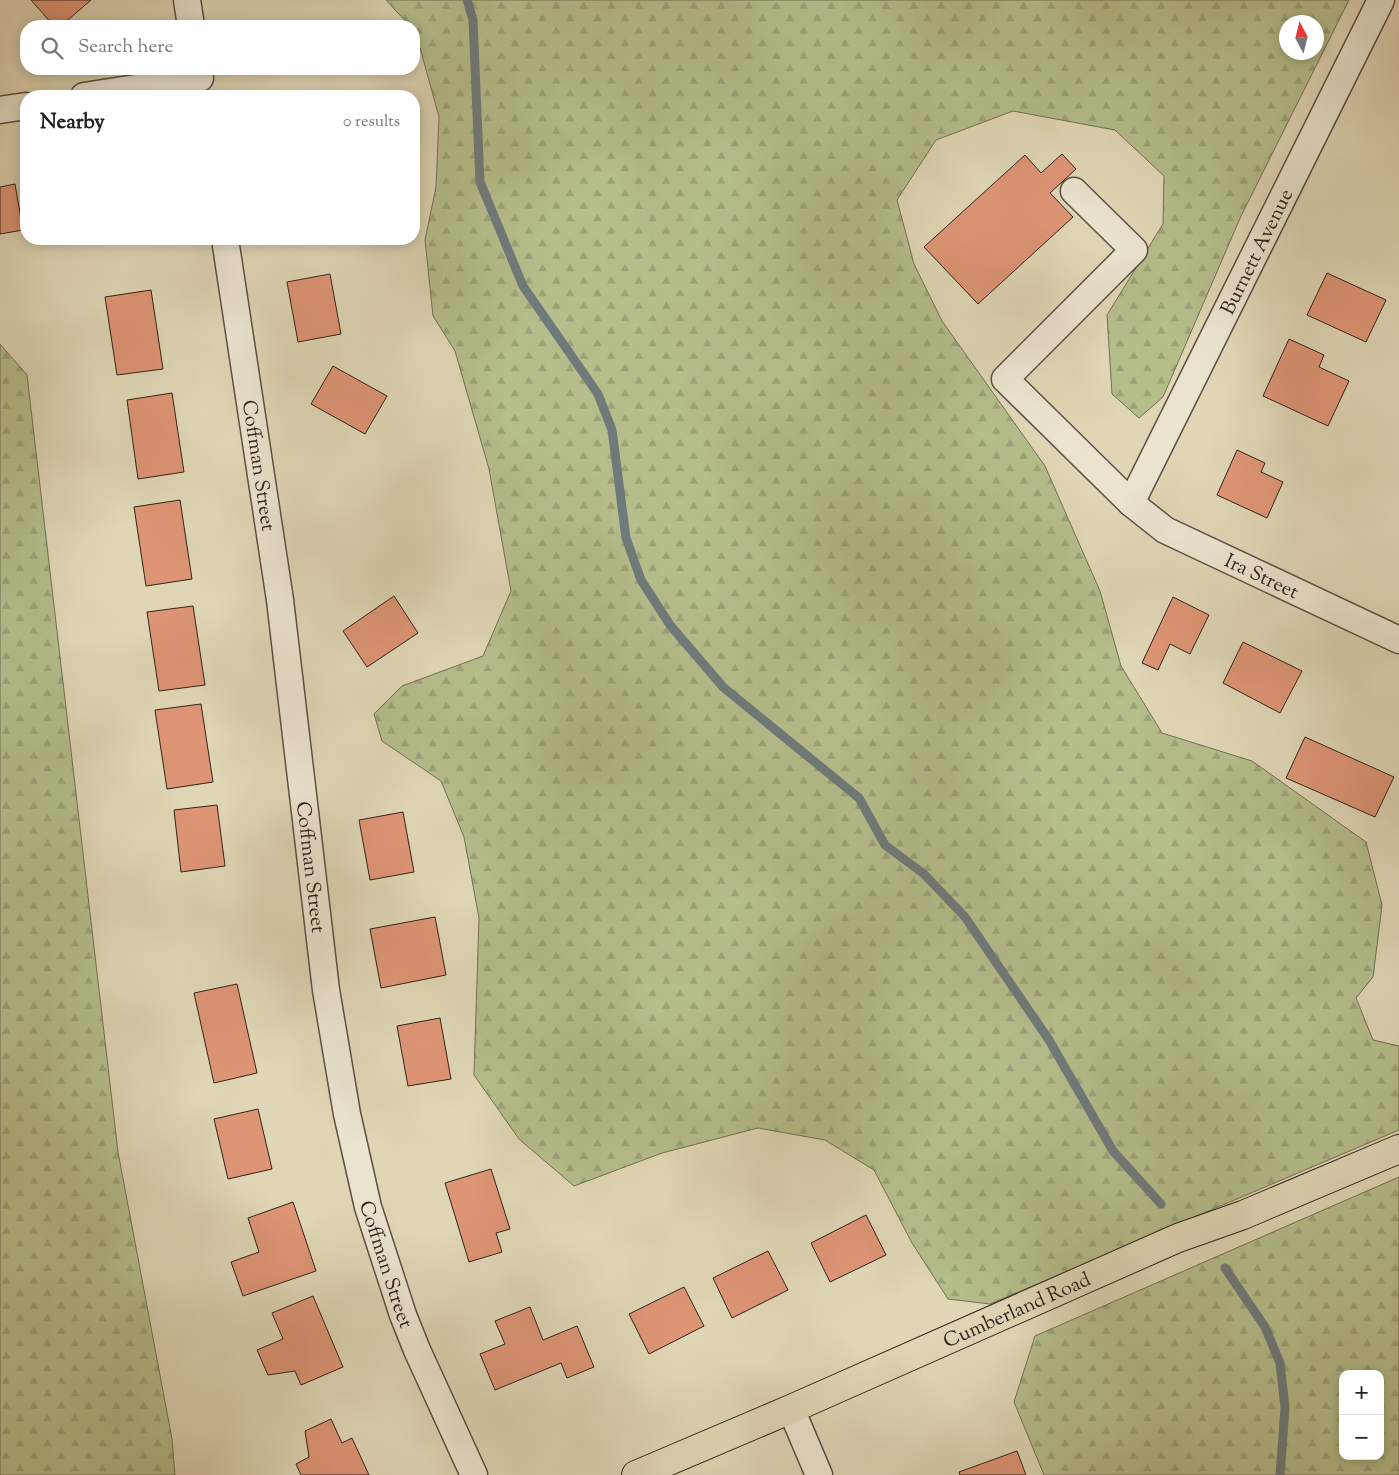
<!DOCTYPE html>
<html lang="en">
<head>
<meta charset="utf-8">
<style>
  :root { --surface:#fff; --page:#f2f2f2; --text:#202124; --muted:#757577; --line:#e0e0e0 }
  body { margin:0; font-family:"Sorts Mill Goudy",serif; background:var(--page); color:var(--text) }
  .controls { position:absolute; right:15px; bottom:15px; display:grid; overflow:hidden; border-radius:10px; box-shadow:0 2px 12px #0003 }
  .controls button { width:45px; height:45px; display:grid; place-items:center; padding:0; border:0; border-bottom:1px solid var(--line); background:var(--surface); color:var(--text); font:25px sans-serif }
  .compass { position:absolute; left:1279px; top:15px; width:45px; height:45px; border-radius:50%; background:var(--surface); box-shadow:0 2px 12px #0003; rotate:353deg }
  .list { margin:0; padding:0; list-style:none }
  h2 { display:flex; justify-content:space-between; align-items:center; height:65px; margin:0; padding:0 20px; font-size:21px }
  h2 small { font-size:16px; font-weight:400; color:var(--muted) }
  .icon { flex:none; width:28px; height:28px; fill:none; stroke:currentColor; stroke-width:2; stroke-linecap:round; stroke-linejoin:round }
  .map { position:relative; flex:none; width:1399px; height:1475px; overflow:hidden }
  .search { position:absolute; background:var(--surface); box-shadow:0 2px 12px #0003; left:20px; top:20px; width:400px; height:55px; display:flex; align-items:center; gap:12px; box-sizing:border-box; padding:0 18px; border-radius:20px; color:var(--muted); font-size:19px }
  .panel { position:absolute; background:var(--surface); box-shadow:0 2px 12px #0003; left:20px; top:90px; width:400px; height:155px; border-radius:20px }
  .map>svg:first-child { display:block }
  .forest { fill:url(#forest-firs); stroke:#727054; fill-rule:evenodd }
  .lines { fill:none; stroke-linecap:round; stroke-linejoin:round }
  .stream { stroke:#6f7b7b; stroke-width:9 }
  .building { fill:#de9575; stroke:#30231d }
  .minor-casing { stroke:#5c5043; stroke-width:29 }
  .major-casing { stroke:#30231d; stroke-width:30 }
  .minor { stroke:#eae4cf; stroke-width:26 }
  .major { stroke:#dfd6b5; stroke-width:28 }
  .labels { text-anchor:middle; stroke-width:4; stroke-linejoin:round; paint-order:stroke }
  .street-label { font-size:20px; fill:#30231d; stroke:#eae4cf }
</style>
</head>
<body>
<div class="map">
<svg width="1399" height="1475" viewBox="0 0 1399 1475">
  <defs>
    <pattern id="forest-firs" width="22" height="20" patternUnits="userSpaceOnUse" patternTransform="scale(1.25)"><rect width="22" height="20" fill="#b5bd8b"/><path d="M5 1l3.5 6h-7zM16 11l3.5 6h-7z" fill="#9ca278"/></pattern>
  </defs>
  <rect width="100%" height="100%" fill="#dfd6b5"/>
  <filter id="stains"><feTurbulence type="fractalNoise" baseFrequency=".004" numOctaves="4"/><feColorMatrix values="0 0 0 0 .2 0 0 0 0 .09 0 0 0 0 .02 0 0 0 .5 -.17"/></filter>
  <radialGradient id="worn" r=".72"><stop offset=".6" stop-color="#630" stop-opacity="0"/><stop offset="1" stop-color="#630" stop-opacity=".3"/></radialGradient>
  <path class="forest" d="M386 0H1349L1241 216 1163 397 1139 418 1112 394 1107 315 1163 224 1164 176 1115 130 1013 111 936 140 897 200 914 264 942 321 1045 466 1100 591 1121 666 1162 733 1252 761 1366 842 1382 905 1373 977 1356 998 1373 1040 1399 1046V1130L990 1304 948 1299 912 1243 874 1170 825 1140 758 1128 662 1153 574 1186 519 1139 474 1075 479 918 464 837 441 781 382 741 374 714 402 686 483 656 511 591 489 469 455 351 433 316 425 240 436 187 439 117 414 26H410ZM1286 22H1316V52H1286Z
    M0 344 27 375 118 1152 172 1439 175 1475H0Z
    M1399 1177V1475H1044L1014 1402 1035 1336ZM1343 1374H1380V1456H1343Z"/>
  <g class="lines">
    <path class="stream" d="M467 0 473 20 480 182 523 286 598 394 612 430 626 538 641 580 670 625 723 687 859 798 885 845 924 874 965 917 1049 1040 1113 1151 1161 1204
      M1225 1268 1265 1327 1280 1363 1285 1408 1280 1475"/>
  </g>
  <path class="building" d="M31 0H91L61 26H54Z
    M1062 154 1076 169 1050 193 1073 217 978 304 924 247 1025 155 1041 173Z
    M15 184 23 230 0 234V187Z
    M1327 273 1386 300 1366 342 1307 315Z
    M330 274 341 334 298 342 287 282Z
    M151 290 163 369 117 375 105 297Z
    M1289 339 1324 355 1319 367 1349 381 1328 426 1263 396Z
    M333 366 387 396 365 434 311 404Z
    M172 393 184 472 138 479 127 400Z
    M1237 450 1265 463 1261 472 1283 482 1267 518 1217 495Z
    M180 500 192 579 146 586 134 507Z
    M394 596 418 633 367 667 343 631Z
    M1173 597 1209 615 1190 654 1170 644 1158 670 1142 663Z
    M193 606 205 685 159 691 147 612Z
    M1243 642 1302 671 1280 713 1223 683Z
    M201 704 213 782 167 789 155 710Z
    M1305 737 1394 777 1375 817 1286 778Z
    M217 805 225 866 181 872 174 810Z
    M403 812 414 872 370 880 359 820Z
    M435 917 446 975 381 988 370 929Z
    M237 984 257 1073 214 1083 194 993Z
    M440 1018 451 1079 408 1086 397 1026Z
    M258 1109 272 1169 228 1179 214 1119Z
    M491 1169 510 1229 496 1233 502 1252 469 1262 445 1183Z
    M293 1202 316 1271 243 1296 231 1262 259 1252 248 1218Z
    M866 1215 886 1255 830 1282 811 1243Z
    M768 1251 788 1290 732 1318 713 1278Z
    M684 1287 704 1326 649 1354 629 1314Z
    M313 1296 343 1367 301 1385 295 1371 268 1375 257 1350 283 1339 272 1313Z
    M530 1307 543 1340 577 1326 594 1367 567 1378 561 1363 495 1390 480 1354 505 1344 495 1321Z
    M331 1419 342 1443 352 1438 369 1475H301L296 1464 309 1457 305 1431Z
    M1017 1451 1026 1475H960L959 1472Z"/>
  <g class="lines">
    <g class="minor-casing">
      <g id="minor">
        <path d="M187 0 191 26"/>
        <path d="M84 96 200 78"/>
        <path d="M0 110 26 106"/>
        <path id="s1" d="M1074 191 1134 250 1005 379 1131 503 1165 530 1399 640"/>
        <path id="s2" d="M225 239 280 600 326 990 347 1114 368 1207 403 1315 417 1350 474 1475"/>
        <path id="s3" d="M1131 503 1381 0"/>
        <path d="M791 1409 819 1475"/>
      </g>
    </g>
    <g class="major-casing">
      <g id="major">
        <path id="s4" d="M636 1475 791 1409 1178 1238 1243 1215 1399 1149"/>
      </g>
    </g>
    <use href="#minor" class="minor"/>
    <use href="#major" class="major"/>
  </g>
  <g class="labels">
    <g class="street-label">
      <text dy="7" stroke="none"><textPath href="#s3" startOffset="281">Burnett Avenue</textPath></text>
      <text dy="7" stroke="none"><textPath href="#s2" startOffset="229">Coffman Street</textPath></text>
      <text dy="7" stroke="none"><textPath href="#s1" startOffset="594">Ira Street</textPath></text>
      <text dy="7" stroke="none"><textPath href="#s2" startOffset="634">Coffman Street</textPath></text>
      <text dy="7" stroke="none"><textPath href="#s2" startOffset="1039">Coffman Street</textPath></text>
      <text dy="7" stroke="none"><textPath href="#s4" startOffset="415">Cumberland Road</textPath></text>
    </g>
  </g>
  <rect width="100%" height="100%" filter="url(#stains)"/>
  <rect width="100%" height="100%" fill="url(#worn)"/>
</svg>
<div class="controls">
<button>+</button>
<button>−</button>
</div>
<svg class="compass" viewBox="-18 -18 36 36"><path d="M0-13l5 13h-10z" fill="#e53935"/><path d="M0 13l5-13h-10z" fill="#757577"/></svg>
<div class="search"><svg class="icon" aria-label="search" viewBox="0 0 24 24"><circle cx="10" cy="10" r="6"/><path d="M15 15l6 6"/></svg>Search here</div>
<section class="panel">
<h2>Nearby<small>0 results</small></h2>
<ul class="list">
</ul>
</section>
</div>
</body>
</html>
